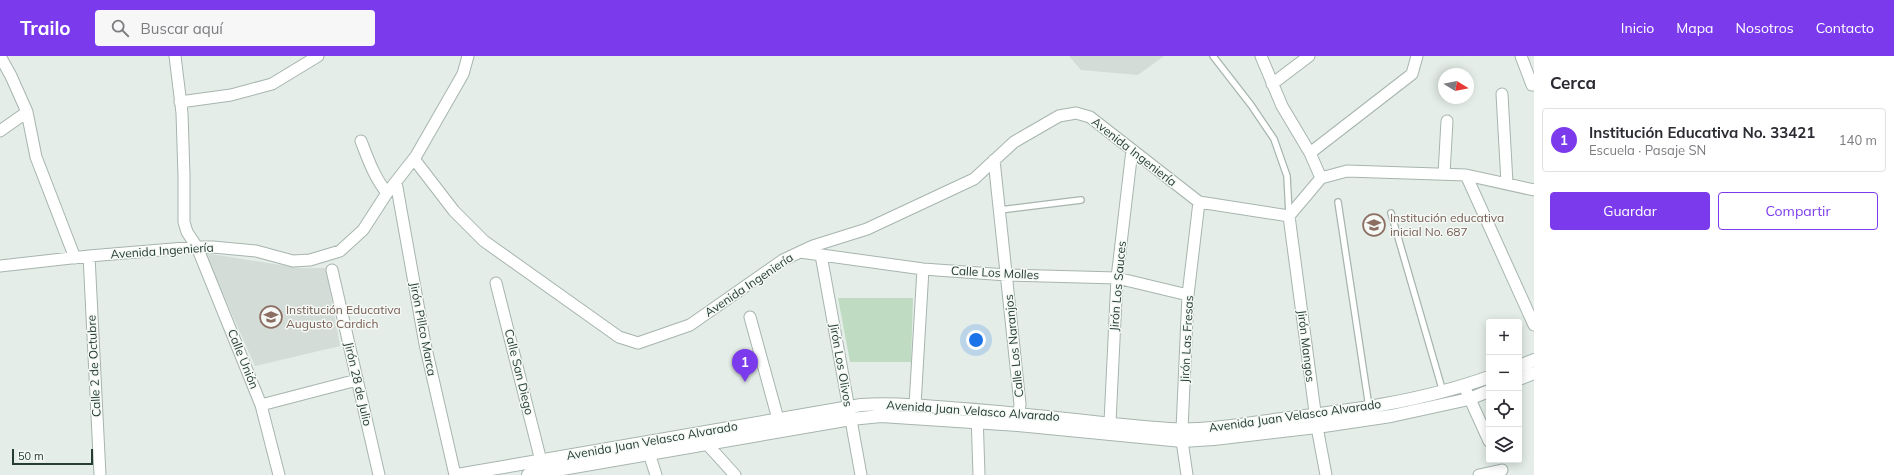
<!DOCTYPE html>
<html lang="es">
<head>
<meta charset="utf-8">
<style>
  :root { --surface:#fff; --page:#f7f7f7; --text:#2b2b33; --muted:#7c7c81; --line:#e1e1e2; --accent:#7c3aed }
  body { margin:0; font-family:Mulish,sans-serif; background:var(--page); color:var(--text) }
  .controls { position:absolute; right:12px; bottom:12px; display:grid; overflow:hidden; border-radius:4px; box-shadow:0 2px 10px #0003 }
  .controls button { width:36px; height:36px; display:grid; place-items:center; padding:0; border:0; border-bottom:1px solid var(--line); background:var(--surface); color:var(--text); font:20px sans-serif }
  .compass { position:absolute; left:1438px; top:12px; width:36px; height:36px; border-radius:50%; background:var(--surface); box-shadow:0 2px 10px #0003; rotate:100deg }
  .scale { position:absolute; left:12px; bottom:10px; width:81px; box-sizing:border-box; padding-left:4px; border:2px solid #253d33; border-top:0; font-size:11px; line-height:14px; white-space:nowrap; color:#253d33; -webkit-text-stroke:3px #f5f9f6; paint-order:stroke }
  .you { position:absolute; left:976px; top:284px; width:14px; height:14px; margin:-10px; border:3px solid #fff; border-radius:50%; background:#1a73e8; box-shadow:0 0 0 6px #1a73e833 }
  .badge { display:grid; place-items:center; width:26px; height:26px; border-radius:50%; background:var(--accent); color:#fff; font-size:13px; font-weight:700 }
  .pin { position:absolute; translate:-50% -33px; filter:drop-shadow(0 1px 2px #0008) }
  .pin::after { content:''; position:absolute; top:21px; width:14px; height:12px; background:inherit; clip-path:polygon(0 0,100% 0,50% 100%) }
  .list { margin:0; padding:0; list-style:none }
  h2 { display:flex; justify-content:space-between; align-items:center; height:52px; margin:0; padding:0 16px; font-size:17px }
  h2 small { font-size:13px; font-weight:400; color:var(--muted) }
  .list li { display:grid; grid-template-columns:26px 1fr auto; gap:12px; align-items:center; box-sizing:border-box; height:64px; margin:0 8px 8px; padding:0 8px; border:1px solid var(--line); border-radius:4px }
  .list b { display:block; font-size:15px; white-space:nowrap }
  .list p { margin:0; font-size:13px; white-space:nowrap; color:var(--muted) }
  .list em { font-size:13px; font-style:normal; color:var(--muted) }
  .actions { display:flex; gap:8px; padding:12px 16px }
  .actions a { flex:1; padding:9px 0; border:1px solid var(--accent); border-radius:4px; text-align:center; font-size:14px; color:var(--accent) }
  .actions .main { background:var(--accent); color:#fff }
  .icon { flex:none; width:22px; height:22px; fill:none; stroke:currentColor; stroke-width:2; stroke-linecap:round; stroke-linejoin:round }
  .map { position:relative; flex:none; width:1534px; height:419px; overflow:hidden }
  header { display:flex; align-items:center; gap:24px; box-sizing:border-box; height:56px; padding:0 20px; background:var(--accent); color:#fff }
  header strong { font-size:19px }
  nav { display:flex; gap:22px; margin-inline-start:auto; font-size:14px }
  .search { width:280px; height:36px; background:var(--page); display:flex; align-items:center; gap:10px; box-sizing:border-box; padding:0 14px; border-radius:4px; color:var(--muted); font-size:15px }
  main { display:flex }
  aside { flex:1; background:var(--surface) }
  .map>svg:first-child { display:block }
  .built { fill:#d3dcd7 }
  .green { fill:#bfdcc3 }
  .lines { fill:none; stroke-linecap:round; stroke-linejoin:round }
  .service-casing { stroke:#a7b5ae; stroke-width:8 }
  .minor-casing { stroke:#a7b5ae; stroke-width:13 }
  .tertiary-casing { stroke:#a7b5ae; stroke-width:14 }
  .service { stroke:#fff; stroke-width:5.5 }
  .minor { stroke:#fff; stroke-width:11 }
  .tertiary { stroke:#fff; stroke-width:12 }
  .labels { text-anchor:middle; stroke-width:3; stroke-linejoin:round; paint-order:stroke }
  .street-label { font-size:12px; fill:#253d33; stroke:#f5f9f6 }
  .education-label { font-size:12px; fill:#785e54; stroke:#f5f9f6; text-anchor:start }
</style>
</head>
<body>
<header>
<strong>Trailo</strong>
<div class="search"><svg class="icon" aria-label="search" viewBox="0 0 24 24"><circle cx="10" cy="10" r="6"/><path d="M15 15l6 6"/></svg>Buscar aquí</div>
<nav><a>Inicio</a><a>Mapa</a><a>Nosotros</a><a>Contacto</a></nav>
</header>
<main>
<div class="map">
<svg width="1534" height="419" viewBox="0 0 1534 419">
  <rect width="100%" height="100%" fill="#e4ede8"/>
  <path class="built" d="M1069 0H1164L1138 19 1081 14Z
    M205 197 299 212H326L340 290 255 310Z"/>
  <path class="green" d="M838 242H913L911 306H850Z"/>
  <g class="lines">
    <g class="service-casing">
      <path id="service" d="M1213 0 1251 49 1274 83 1287 120 1289 158
        M1338 146 1369 351
        M1000 154 1081 144
        M1391 157 1443 336"/>
    </g>
    <g class="minor-casing">
      <path id="minor" d="M0 0 11 20 27 56 36 101 75 202
        M175 0 182 57 184 120V166L187 176 197 191 261 349 279 419
        M1261 0 1282 50 1310 97 1321 122
        M1521 0 1532 29H1534
        M1272 28 1309 0
        M1502 38 1507 127
        M180 46 231 39 272 28 318 0
        M0 75 27 56
        M361 85C368 103 374 121 387 137
        M1310 97 1412 18 1417 0
        M414 103 454 155 484 185 619 281 638 287 690 269 783 204 813 190 867 173 974 123 1014 86 1059 60 1076 57 1090 61 1199 146 1289 160
        M994 104 1020 348 1019 357
        M1444 118 1447 65
        M1466 119 1534 269
        M396 126 425 288 455 419
        M1289 160 1321 122 1347 115 1466 119 1534 134
        M1289 160 1317 371 1326 419
        M800 196 923 213 1007 219 1117 222 1188 239
        M821 199 861 419
        M89 200 100 419
        M0 210 89 200 197 191H213L256 195 293 205 310 204 340 195 363 174 387 137 416 100 463 18 468 0
        M332 214 379 419
        M496 227 541 405
        M750 261 778 363
        M1464 330 1489 385
        M261 349 357 324
        M915 349 923 213
        M977 358 979 419
        M1110 366 1117 222 1132 94
        M706 387 735 419
        M647 391 656 419
        M1187 419 1182 385V373L1188 239 1199 146
        M1479 419 1502 414"/>
    </g>
    <g class="tertiary-casing">
      <path id="tertiary" d="M1519 310 1534 304
        M1519 323 1534 317
        M457 419 861 349C895 347 929 350 963 353 1032 358 1100 368 1169 373 1204 375 1239 369 1274 364 1347 355 1420 346 1489 321
        M528 419 851 363 881 360 1018 369 1182 385 1214 383 1317 371 1391 360 1469 343 1489 335"/>
    </g>
    <use href="#service" class="service"/>
    <use href="#minor" class="minor"/>
    <use href="#tertiary" class="tertiary"/>
  </g>
  <defs>
    <g id="school-ring" transform="scale(1.15)"><circle r="9.5" fill="#f5f9f6" stroke="#8d6e63" stroke-width="1.5"/><path d="M0-5L7-2L0 1L-7-2ZM-4 1L0 2.5L4 1V4Q0 6-4 4Z" fill="#8d6e63"/></g>
  </defs>
  <g fill-rule="evenodd">
    <use href="#school-ring" x="1374" y="169"/>
    <use href="#school-ring" x="271" y="261"/>
  </g>
  <g class="labels">
    <g class="street-label">
      <text transform="translate(1134 96) rotate(38)" y="4">Avenida Ingeniería</text>
      <text transform="translate(162 195) rotate(-4)" y="4">Avenida Ingeniería</text>
      <text transform="translate(995 217) rotate(3)" y="4">Calle Los Molles</text>
      <text transform="translate(749 229) rotate(-34)" y="4">Avenida Ingeniería</text>
      <text transform="translate(1118 230) rotate(-85)" y="4">Jirón Los Sauces</text>
      <text transform="translate(423 273) rotate(79)" y="4">Jirón Pillco Marca</text>
      <text transform="translate(1187 283) rotate(-87)" y="4">Jirón Las Fresas</text>
      <text transform="translate(1014 290) rotate(-96)" y="4">Calle Los Naranjos</text>
      <text transform="translate(1306 290) rotate(83)" y="4">Jirón Mangos</text>
      <text transform="translate(243 303) rotate(68)" y="4">Calle Unión</text>
      <text transform="translate(841 309) rotate(80)" y="4">Jirón Los Olivos</text>
      <text transform="translate(94 310) rotate(-93)" y="4">Calle 2 de Octubre</text>
      <text transform="translate(519 316) rotate(76)" y="4">Calle San Diego</text>
      <text transform="translate(358 328) rotate(77)" y="4">Jirón 28 de Julio</text>
      <text transform="translate(973 355) rotate(4)" y="4">Avenida Juan Velasco Alvarado</text>
      <text transform="translate(1295 360) rotate(-8)" y="4">Avenida Juan Velasco Alvarado</text>
      <text transform="translate(652 385) rotate(-10)" y="4">Avenida Juan Velasco Alvarado</text>
    </g>
    <g class="education-label">
      <text x="1390" y="166">Institución educativa<tspan x="1390" dy="14">inicial No. 687</tspan></text>
      <text x="286" y="258">Institución Educativa<tspan x="286" dy="14">Augusto Cardich</tspan></text>
    </g>
  </g>
</svg>
<div class="controls">
<button>+</button>
<button>−</button>
<button><svg class="icon" aria-label="locate" viewBox="0 0 24 24"><circle cx="12" cy="12" r="6"/><path d="M12 2v4M12 18v4M2 12h4M18 12h4"/></svg></button>
<button><svg class="icon" aria-label="layers" viewBox="0 0 24 24"><path d="M12 4l9 5-9 5-9-5zM3 14l9 5 9-5"/></svg></button>
</div>
<svg class="compass" viewBox="-18 -18 36 36"><path d="M0-13l5 13h-10z" fill="#e53935"/><path d="M0 13l5-13h-10z" fill="#7c7c81"/></svg>
<div class="scale">50 m</div>
<div class="you"></div>
<div class="pin badge" style="left:745px;top:326px">1</div>
</div>
<aside>
<h2>Cerca<small></small></h2>
<ul class="list">
<li><span class="badge">1</span><div><b>Institución Educativa No. 33421</b><p>Escuela · Pasaje SN</p></div><em>140 m</em></li>
</ul>
<div class="actions"><a class="main">Guardar</a><a>Compartir</a></div>
</aside>
</main>
</body>
</html>
